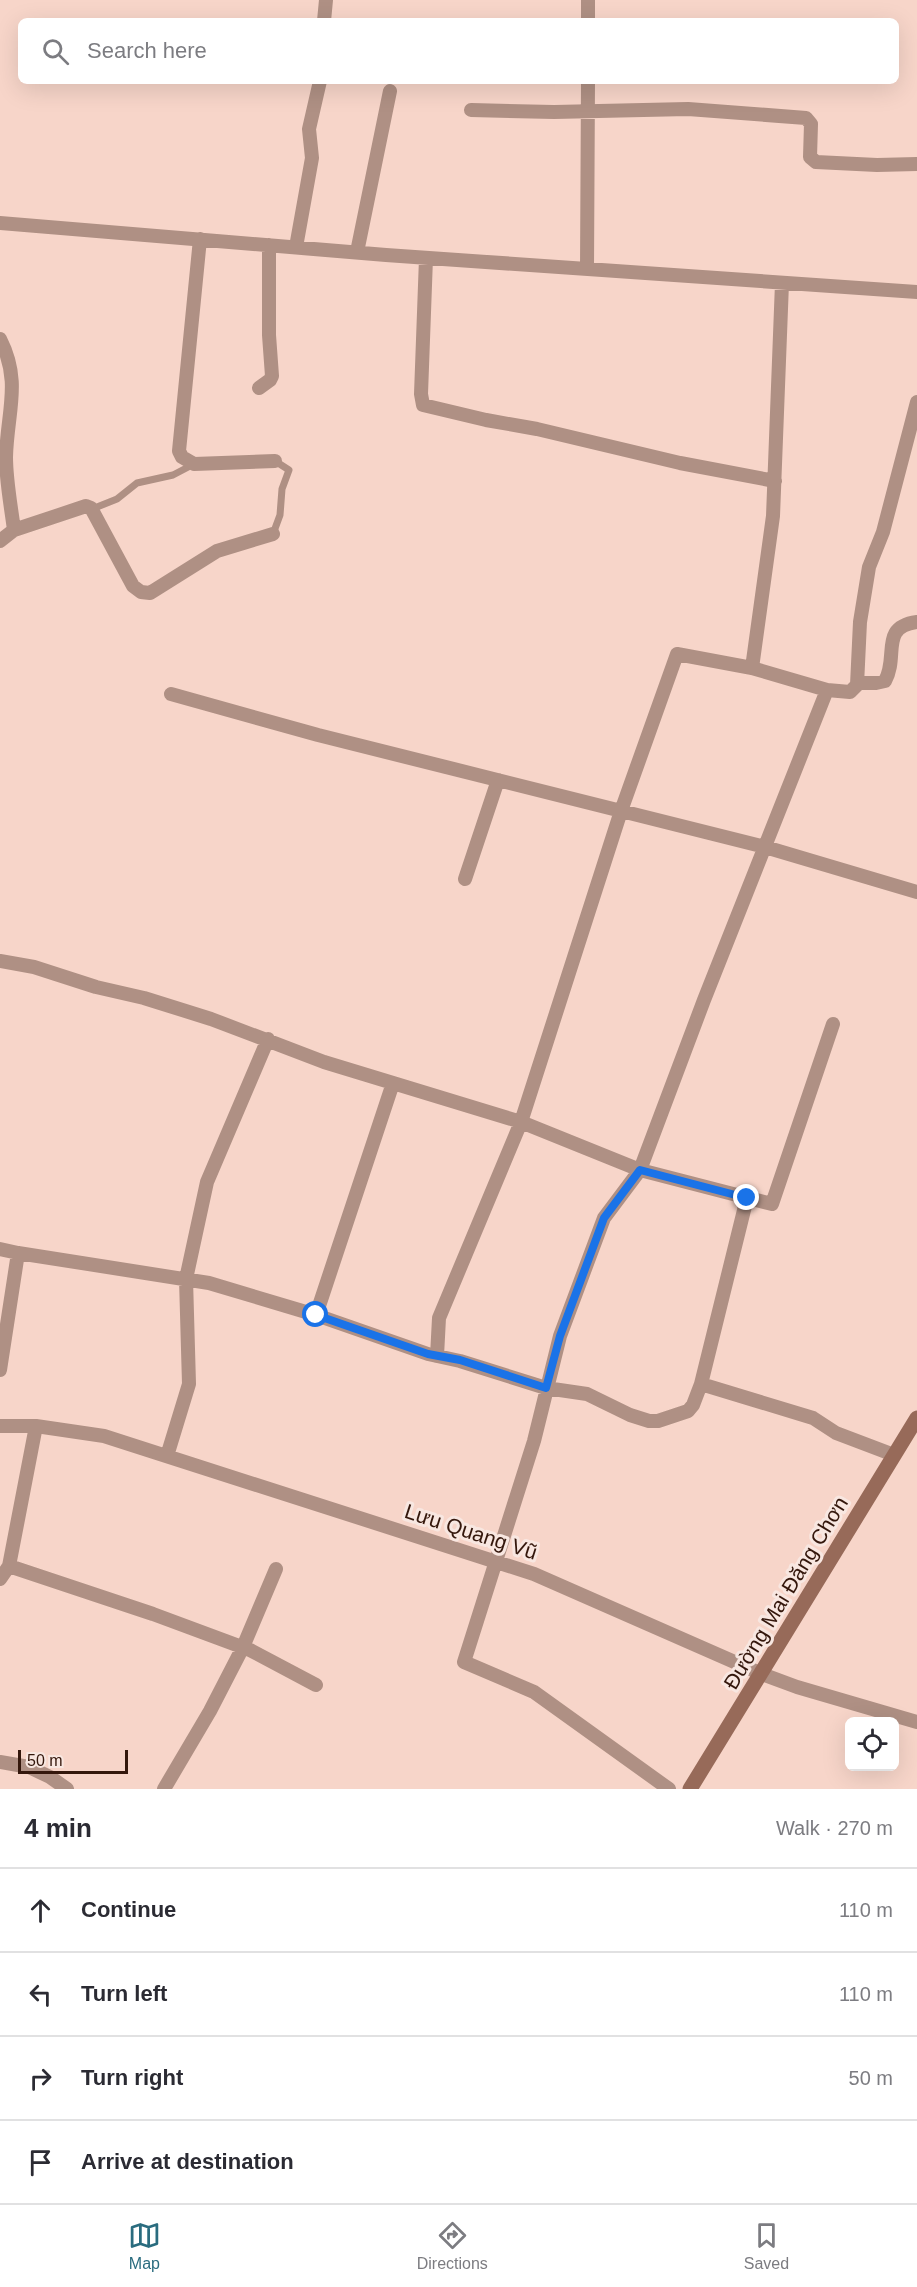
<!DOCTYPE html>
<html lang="en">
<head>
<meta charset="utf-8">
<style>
  :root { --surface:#fff; --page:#f2f2f3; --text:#2b2b33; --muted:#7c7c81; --line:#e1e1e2; --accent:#2a6c7f }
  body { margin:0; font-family:Arial,sans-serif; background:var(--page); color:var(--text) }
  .controls { position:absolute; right:18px; bottom:18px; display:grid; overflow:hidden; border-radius:9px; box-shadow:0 6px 24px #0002 }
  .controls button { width:54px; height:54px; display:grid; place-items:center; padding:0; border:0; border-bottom:2px solid var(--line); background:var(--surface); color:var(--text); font:30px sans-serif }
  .scale { position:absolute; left:18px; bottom:15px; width:110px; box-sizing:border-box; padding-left:6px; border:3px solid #34170c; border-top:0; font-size:16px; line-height:21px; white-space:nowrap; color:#34170c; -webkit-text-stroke:4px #f8e7e1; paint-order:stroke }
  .stop { position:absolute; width:18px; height:18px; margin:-14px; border:4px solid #1a73e8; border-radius:50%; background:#fff }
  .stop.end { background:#1a73e8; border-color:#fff; box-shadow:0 2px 6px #0008 }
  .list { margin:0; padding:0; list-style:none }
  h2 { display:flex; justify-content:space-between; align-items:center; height:78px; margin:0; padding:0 24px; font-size:26px }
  h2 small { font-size:20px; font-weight:400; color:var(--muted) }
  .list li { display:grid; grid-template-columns:39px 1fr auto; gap:18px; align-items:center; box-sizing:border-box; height:84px; padding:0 24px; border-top:2px solid var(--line) }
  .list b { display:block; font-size:22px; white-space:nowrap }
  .list em { font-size:20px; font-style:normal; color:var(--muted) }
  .icon { flex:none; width:33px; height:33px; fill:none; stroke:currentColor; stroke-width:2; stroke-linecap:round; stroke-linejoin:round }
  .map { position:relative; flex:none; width:917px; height:1789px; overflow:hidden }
  .search { position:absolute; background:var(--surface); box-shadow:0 6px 24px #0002; left:18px; right:18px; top:18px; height:66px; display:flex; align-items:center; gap:15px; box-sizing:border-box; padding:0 21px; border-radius:9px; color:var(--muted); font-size:22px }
  .sheet { height:414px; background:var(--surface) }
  nav { display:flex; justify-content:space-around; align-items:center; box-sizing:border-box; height:84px; border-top:2px solid var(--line); background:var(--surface); font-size:16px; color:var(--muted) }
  nav a { display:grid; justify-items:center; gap:3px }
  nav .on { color:var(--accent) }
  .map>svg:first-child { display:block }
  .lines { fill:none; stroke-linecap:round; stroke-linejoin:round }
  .lane { stroke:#af9084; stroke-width:7 }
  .street { stroke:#af9084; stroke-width:14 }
  .secondary { stroke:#976a59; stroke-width:15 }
  .route { stroke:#1a73e8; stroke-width:8 }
  .labels { text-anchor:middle; stroke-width:6; stroke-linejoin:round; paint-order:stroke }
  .street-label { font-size:21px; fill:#34170c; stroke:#f8e7e1 }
</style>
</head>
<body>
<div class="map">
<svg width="917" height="1789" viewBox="0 0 917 1789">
  <rect width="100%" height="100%" fill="#f7d5c9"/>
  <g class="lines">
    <path class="lane" d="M92 509 117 499 137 483 173 475 194 464
      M273 534 280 515 282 489 289 470 275 461"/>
    <path class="street" d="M588 0V21
      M324 21 326 0
      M471 110 554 112 688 109 806 118 811 124 810 157 816 162 877 165 917 164
      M0 223 386 255 917 292
      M200 239 179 451 182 457 194 464 275 461
      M296 247 312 158 309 129 320 81
      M357 252 390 91
      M426 258 421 394 423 405 486 420 537 429 680 463 775 481
      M587 269 588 81
      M0 339C22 382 7 412 6 457 6 481 11 506 14 530L0 541
      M259 388 270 380 272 376 269 335V245
      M14 530 86 506 91 508 133 586 141 592 150 593 217 551 273 534
      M752 668 773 516 782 283
      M857 683H876L885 681C899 656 879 627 917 622
      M171 694 318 735 765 847 917 892
      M465 879 498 780
      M0 961 34 967 96 987 144 998 211 1019 324 1062 521 1122 640 1170 772 1204 833 1024
      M0 1249 18 1253 209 1283 316 1315 428 1354 460 1361 546 1388 587 1394 630 1415 649 1421H658L688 1411 693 1405 701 1384 747 1198
      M316 1315 393 1083
      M437 1356 439 1318 521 1122 621 811 677 654 752 668 827 690 850 692 857 685 860 622 869 567 883 532 917 402
      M0 1370 18 1253
      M701 1384 813 1418 836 1433 894 1455
      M0 1426H36L104 1436 534 1574 762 1674 797 1687 917 1722
      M167 1456 189 1384 186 1279 207 1182 268 1039
      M9 1566 153 1614 250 1650 316 1685
      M0 1579 9 1566 36 1426
      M0 1762 29 1767 50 1777 67 1789
      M164 1789 210 1711 243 1647 276 1569
      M669 1789 534 1692 464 1662 534 1441 560 1336 604 1218 640 1170 704 1000 827 690"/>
    <path class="secondary" d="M690 1789 917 1418"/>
  </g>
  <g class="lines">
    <path class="route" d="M316 1315 428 1354 460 1360 546 1388 560 1336 604 1218 640 1170 747 1198"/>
  </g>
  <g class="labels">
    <g class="street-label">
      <text transform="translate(471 1532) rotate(18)" y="7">Lưu Quang Vũ</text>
      <text transform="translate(786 1593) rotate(-59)" y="7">Đường Mai Đăng Chơn</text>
    </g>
  </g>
</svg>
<div class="controls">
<button><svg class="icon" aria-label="locate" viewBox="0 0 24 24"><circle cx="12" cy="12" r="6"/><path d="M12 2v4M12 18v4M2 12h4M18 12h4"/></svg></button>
</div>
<div class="scale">50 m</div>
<div class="stop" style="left:316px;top:1315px"></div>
<div class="stop end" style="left:747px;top:1198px"></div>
<div class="search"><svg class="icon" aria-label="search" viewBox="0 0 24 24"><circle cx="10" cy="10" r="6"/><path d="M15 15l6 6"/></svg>Search here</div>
</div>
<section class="sheet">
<h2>4 min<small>Walk · 270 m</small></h2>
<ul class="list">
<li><svg class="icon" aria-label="ahead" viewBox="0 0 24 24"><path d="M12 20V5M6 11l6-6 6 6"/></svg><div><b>Continue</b></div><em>110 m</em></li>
<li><svg class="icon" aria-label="left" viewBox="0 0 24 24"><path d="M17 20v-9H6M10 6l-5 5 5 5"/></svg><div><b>Turn left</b></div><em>110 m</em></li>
<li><svg class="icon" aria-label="right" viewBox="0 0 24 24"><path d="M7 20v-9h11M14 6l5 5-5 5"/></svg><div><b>Turn right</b></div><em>50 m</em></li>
<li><svg class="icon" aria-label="arrive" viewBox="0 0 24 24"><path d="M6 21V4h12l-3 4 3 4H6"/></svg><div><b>Arrive at destination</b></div></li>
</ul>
</section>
<nav>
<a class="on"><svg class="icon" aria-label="map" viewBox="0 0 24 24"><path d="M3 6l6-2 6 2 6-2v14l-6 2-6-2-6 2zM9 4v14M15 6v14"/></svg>Map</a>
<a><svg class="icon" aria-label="directions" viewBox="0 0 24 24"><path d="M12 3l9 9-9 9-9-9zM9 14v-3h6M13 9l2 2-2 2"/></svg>Directions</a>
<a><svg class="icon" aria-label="saved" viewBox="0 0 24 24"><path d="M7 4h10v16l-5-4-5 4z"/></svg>Saved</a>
</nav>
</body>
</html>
